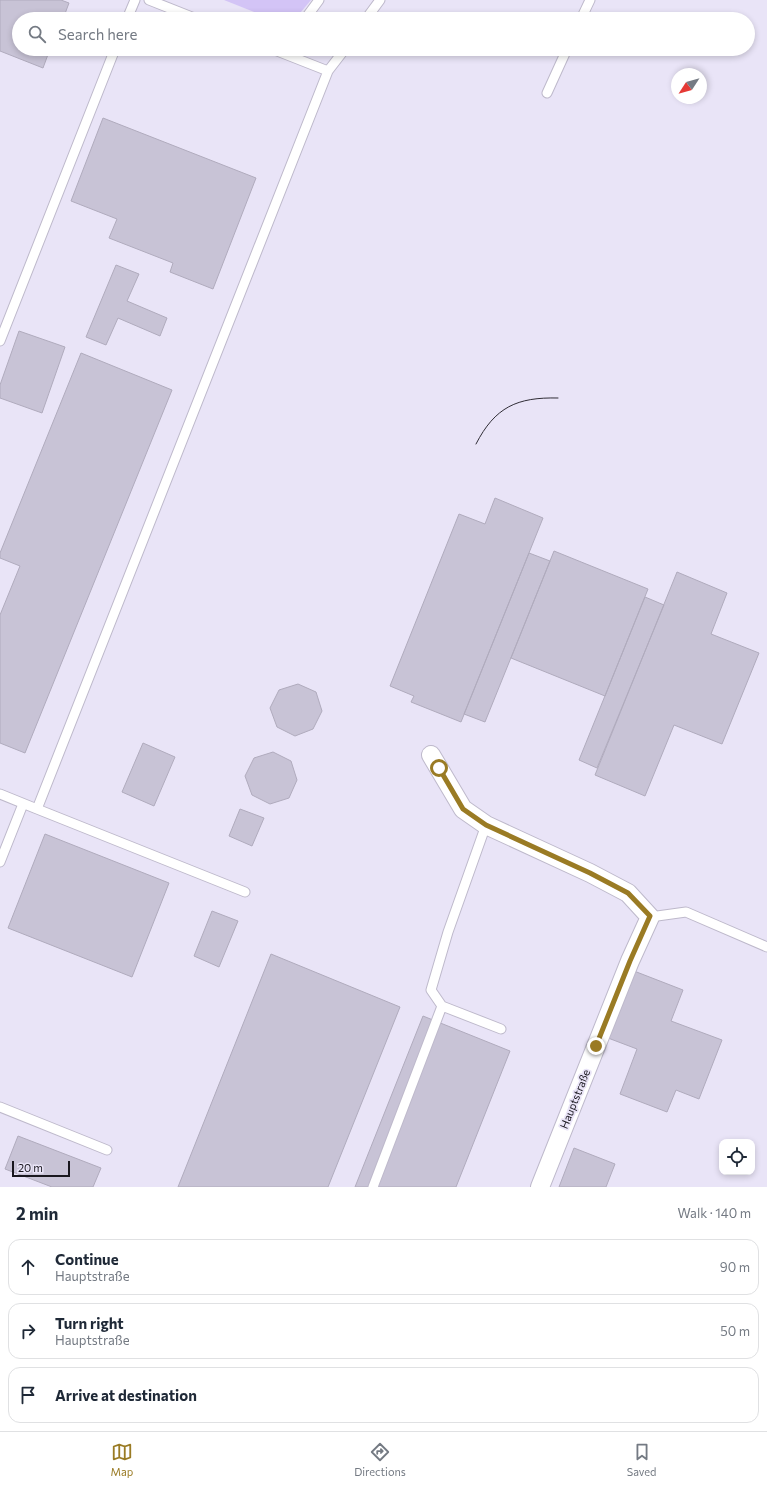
<!DOCTYPE html>
<html lang="en">
<head>
<meta charset="utf-8">
<style>
  :root { --surface:#fff; --page:#f6f6f7; --text:#1f2937; --muted:#747a83; --line:#e0e1e3; --accent:#9a7b24 }
  body { margin:0; font-family:Commissioner,sans-serif; background:var(--page); color:var(--text) }
  .controls { position:absolute; right:12px; bottom:12px; display:grid; overflow:hidden; border-radius:8px; box-shadow:0 2px 6px #0003 }
  .controls button { width:36px; height:36px; display:grid; place-items:center; padding:0; border:0; border-bottom:1px solid var(--line); background:var(--surface); color:var(--text); font:20px sans-serif }
  .compass { position:absolute; left:671px; top:68px; width:36px; height:36px; border-radius:50%; background:var(--surface); box-shadow:0 2px 6px #0003; rotate:234deg }
  .scale { position:absolute; left:12px; bottom:10px; width:58px; box-sizing:border-box; padding-left:4px; border:2px solid #19171e; border-top:0; font-size:11px; line-height:14px; white-space:nowrap; color:#19171e; -webkit-text-stroke:3px #e9e4f7; paint-order:stroke }
  .stop { position:absolute; width:12px; height:12px; margin:-9px; border:3px solid #9a7b24; border-radius:50%; background:#fff }
  .stop.end { background:#9a7b24; border-color:#fff; box-shadow:0 1px 4px #0008 }
  .list { margin:0; padding:0; list-style:none }
  h2 { display:flex; justify-content:space-between; align-items:center; height:52px; margin:0; padding:0 16px; font-size:17px }
  h2 small { font-size:13px; font-weight:400; color:var(--muted) }
  .list li { display:grid; grid-template-columns:26px 1fr auto; gap:12px; align-items:center; box-sizing:border-box; height:56px; margin:0 8px 8px; padding:0 8px; border:1px solid var(--line); border-radius:12px }
  .list b { display:block; font-size:15px; white-space:nowrap }
  .list p { margin:0; font-size:13px; white-space:nowrap; color:var(--muted) }
  .list em { font-size:13px; font-style:normal; color:var(--muted) }
  .icon { flex:none; width:22px; height:22px; fill:none; stroke:currentColor; stroke-width:2; stroke-linecap:round; stroke-linejoin:round }
  .map { position:relative; flex:none; width:767px; height:1187px; overflow:hidden }
  .search { position:absolute; background:var(--surface); box-shadow:0 2px 6px #0003; left:12px; right:12px; top:12px; height:44px; display:flex; align-items:center; gap:10px; box-sizing:border-box; padding:0 14px; border-radius:22px; color:var(--muted); font-size:15px }
  .sheet { height:244px; background:var(--surface) }
  nav { display:flex; justify-content:space-around; align-items:center; box-sizing:border-box; height:56px; border-top:1px solid var(--line); background:var(--surface); font-size:11px; color:var(--muted) }
  nav a { display:grid; justify-items:center; gap:2px }
  nav .on { color:var(--accent) }
  .map>svg:first-child { display:block }
  .green { fill:#d3c4f6 }
  .building { fill:#c8c3d6; stroke:#b0abbd }
  .lines { fill:none; stroke-linecap:round; stroke-linejoin:round }
  .lane-casing { stroke:#beb9cb; stroke-width:11 }
  .street-casing { stroke:#beb9cb; stroke-width:20 }
  .lane { stroke:#fff; stroke-width:9 }
  .street { stroke:#fff; stroke-width:18 }
  .tram { stroke:#302d36; stroke-width:1 }
  .route { stroke:#9a7b24; stroke-width:5 }
  .labels { text-anchor:middle; stroke-width:3.5; stroke-linejoin:round; paint-order:stroke }
  .street-label { font-size:11px; fill:#19171e; stroke:#e9e4f7 }
</style>
</head>
<body>
<div class="map">
<svg width="767" height="1187" viewBox="0 0 767 1187">
  <rect width="100%" height="100%" fill="#e9e4f7"/>
  <path class="green" d="M224 0H311L295 19H272Z"/>
  <path class="building" d="M0 0H61L69 3 63 19H19V49H50L43 68 0 51Z
    M103 118 256 178 213 289 170 272 173 263 109 238 117 219 71 201Z
    M116 265 139 274 127 301 167 318 160 336 118 318 106 345 86 337Z
    M19 331 65 347 42 413 0 398V385Z
    M81 353 172 390 25 753 0 743V615L20 566 0 558V553Z
    M495 498 543 518 461 722 411 702 414 696 390 686 459 514 485 524Z
    M554 551 648 589 605 696 511 658Z
    M529 553 550 561 485 722 464 714Z
    M677 572 727 593 711 634 759 653 722 744 674 725 645 796 595 775Z
    M645 597 664 605 597 768 579 760Z
    M298 684 316 692 322 711 313 729 295 736 277 727 270 708 279 690Z
    M143 743 175 757 154 806 122 792Z
    M273 752 291 761 297 780 289 798 270 804 252 795 245 776 254 758Z
    M240 809 264 818 252 846 229 836Z
    M45 834 169 883 132 977 8 928Z
    M212 911 238 921 219 967 194 956Z
    M271 954 400 1007 328 1187H178Z
    M634 971 683 990 671 1021 722 1040 699 1099 676 1090 667 1112 620 1094 637 1049 608 1038Z
    M423 1016 510 1051 456 1187H355Z
    M18 1136 101 1168 93 1187H52L5 1169Z
    M574 1148 615 1164 606 1187H559Z"/>
  <g class="lines">
    <g class="lane-casing">
      <path id="lane" d="M149 0 197 19
        M127 19 135 0
        M305 19 319 0
        M366 19 380 0
        M581 19 590 0
        M272 49 328 71
        M547 93 567 49
        M0 341 115 49
        M0 794 37 809 328 71 345 49
        M37 809 245 892
        M486 825 448 932 431 990 442 1006 501 1029
        M0 862 23 804
        M650 917 686 912 767 947
        M0 1107 107 1150
        M373 1187 442 1006"/>
    </g>
    <g class="street-casing">
      <path id="street" d="M431 755 463 809 486 825 590 873 628 893 650 917 630 961 540 1187"/>
    </g>
    <use href="#lane" class="lane"/>
    <use href="#street" class="street"/>
    <path class="tram" d="M476 444C495 407 517 397 558 398"/>
  </g>
  <g class="lines">
    <path class="route" d="M439 768 463 809 486 825 590 873 628 893 650 916 630 961 596 1046"/>
  </g>
  <g class="labels">
    <g class="street-label">
      <text transform="translate(575 1099) rotate(-68)" y="4">Hauptstraße</text>
    </g>
  </g>
</svg>
<div class="controls">
<button><svg class="icon" aria-label="locate" viewBox="0 0 24 24"><circle cx="12" cy="12" r="6"/><path d="M12 2v4M12 18v4M2 12h4M18 12h4"/></svg></button>
</div>
<svg class="compass" viewBox="-18 -18 36 36"><path d="M0-13l5 13h-10z" fill="#e53935"/><path d="M0 13l5-13h-10z" fill="#747a83"/></svg>
<div class="scale">20 m</div>
<div class="stop" style="left:439px;top:768px"></div>
<div class="stop end" style="left:596px;top:1046px"></div>
<div class="search"><svg class="icon" aria-label="search" viewBox="0 0 24 24"><circle cx="10" cy="10" r="6"/><path d="M15 15l6 6"/></svg>Search here</div>
</div>
<section class="sheet">
<h2>2 min<small>Walk · 140 m</small></h2>
<ul class="list">
<li><svg class="icon" aria-label="ahead" viewBox="0 0 24 24"><path d="M12 20V5M6 11l6-6 6 6"/></svg><div><b>Continue</b><p>Hauptstraße</p></div><em>90 m</em></li>
<li><svg class="icon" aria-label="right" viewBox="0 0 24 24"><path d="M7 20v-9h11M14 6l5 5-5 5"/></svg><div><b>Turn right</b><p>Hauptstraße</p></div><em>50 m</em></li>
<li><svg class="icon" aria-label="arrive" viewBox="0 0 24 24"><path d="M6 21V4h12l-3 4 3 4H6"/></svg><div><b>Arrive at destination</b></div></li>
</ul>
</section>
<nav>
<a class="on"><svg class="icon" aria-label="map" viewBox="0 0 24 24"><path d="M3 6l6-2 6 2 6-2v14l-6 2-6-2-6 2zM9 4v14M15 6v14"/></svg>Map</a>
<a><svg class="icon" aria-label="directions" viewBox="0 0 24 24"><path d="M12 3l9 9-9 9-9-9zM9 14v-3h6M13 9l2 2-2 2"/></svg>Directions</a>
<a><svg class="icon" aria-label="saved" viewBox="0 0 24 24"><path d="M7 4h10v16l-5-4-5 4z"/></svg>Saved</a>
</nav>
</body>
</html>
